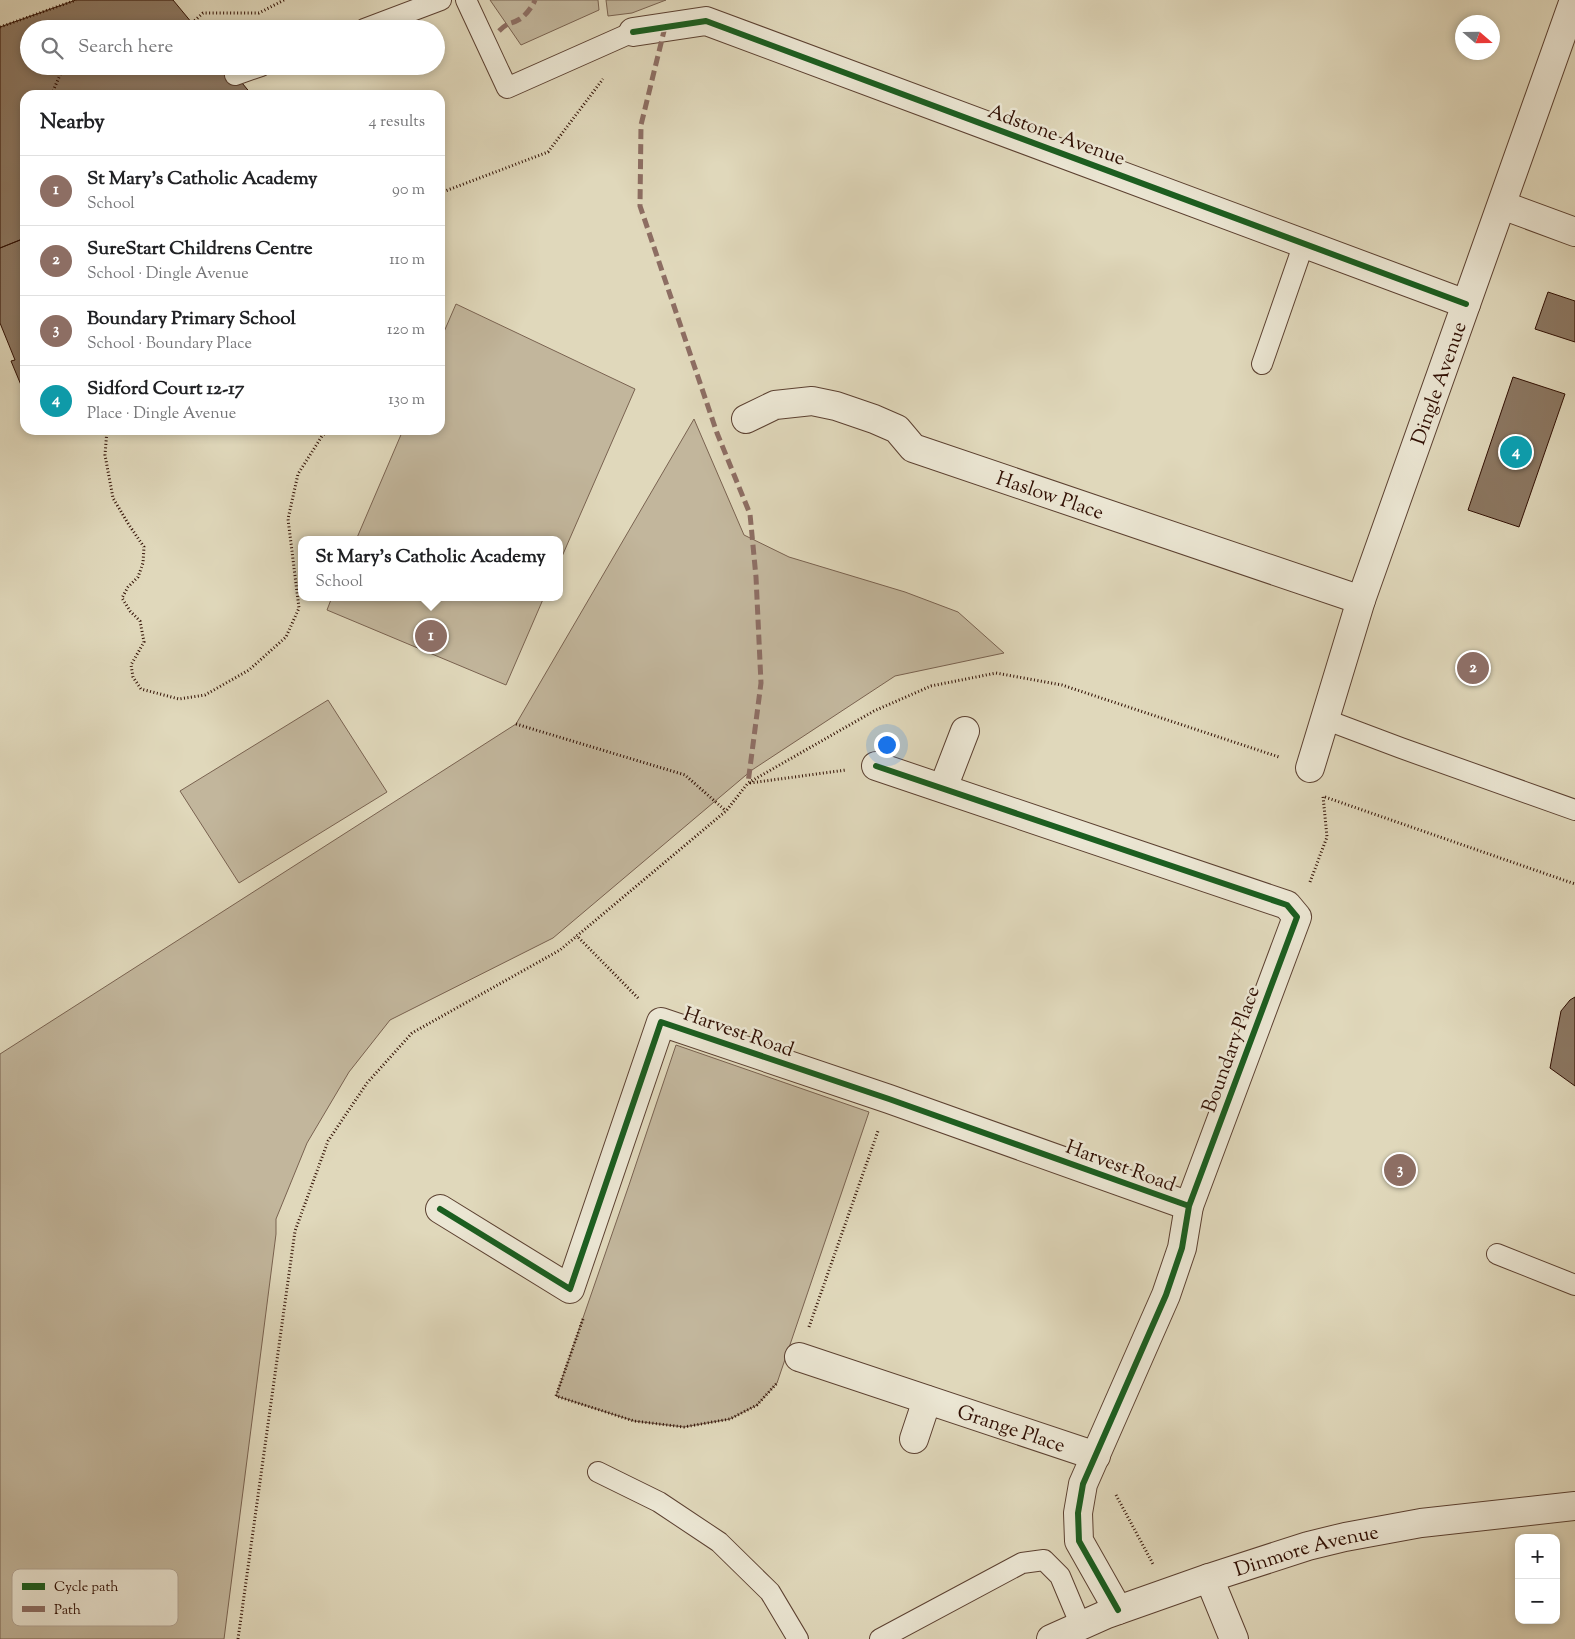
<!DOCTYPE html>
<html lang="en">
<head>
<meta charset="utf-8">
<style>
  :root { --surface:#fff; --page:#f6f6f6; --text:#202124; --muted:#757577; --line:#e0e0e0; --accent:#8f2418 }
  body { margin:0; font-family:"Sorts Mill Goudy",serif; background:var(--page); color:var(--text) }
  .controls { position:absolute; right:15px; bottom:15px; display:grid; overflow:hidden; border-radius:10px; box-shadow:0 2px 8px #0003 }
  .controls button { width:45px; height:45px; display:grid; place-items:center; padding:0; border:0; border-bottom:1px solid var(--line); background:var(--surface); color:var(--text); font:25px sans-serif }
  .compass { position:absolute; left:1455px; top:15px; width:45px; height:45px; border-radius:50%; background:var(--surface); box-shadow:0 2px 8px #0003; rotate:110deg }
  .you { position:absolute; left:886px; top:744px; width:18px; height:18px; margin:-12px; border:4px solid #fff; border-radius:50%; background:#1a73e8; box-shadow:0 0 0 8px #1a73e833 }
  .badge { display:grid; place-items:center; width:32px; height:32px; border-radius:50%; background:var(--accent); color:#fff; font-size:16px; font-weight:700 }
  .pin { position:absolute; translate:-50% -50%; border:2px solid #fff; box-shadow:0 1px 5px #0006 }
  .popup { position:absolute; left:298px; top:536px; width:265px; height:65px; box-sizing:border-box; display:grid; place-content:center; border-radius:10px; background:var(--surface); filter:drop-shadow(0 1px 4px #0005); font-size:16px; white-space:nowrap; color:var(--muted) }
  .popup b { font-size:19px; color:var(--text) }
  .popup::after { content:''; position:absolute; left:50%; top:100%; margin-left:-10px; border:10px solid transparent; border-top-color:var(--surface) }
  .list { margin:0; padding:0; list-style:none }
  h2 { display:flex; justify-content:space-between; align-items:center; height:65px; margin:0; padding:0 20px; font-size:21px }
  h2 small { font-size:16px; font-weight:400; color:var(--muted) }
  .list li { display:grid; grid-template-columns:32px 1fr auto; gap:15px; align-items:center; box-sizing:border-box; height:70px; padding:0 20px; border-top:1px solid var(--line) }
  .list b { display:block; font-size:19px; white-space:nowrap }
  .list p { margin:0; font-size:16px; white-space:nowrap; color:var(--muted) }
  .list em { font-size:16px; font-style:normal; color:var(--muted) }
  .icon { flex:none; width:28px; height:28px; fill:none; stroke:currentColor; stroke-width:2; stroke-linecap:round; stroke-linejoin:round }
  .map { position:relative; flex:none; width:1575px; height:1639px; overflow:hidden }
  .search { position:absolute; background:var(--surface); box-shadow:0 2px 8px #0003; left:20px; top:20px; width:425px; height:55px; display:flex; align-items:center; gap:12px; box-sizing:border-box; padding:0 18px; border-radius:28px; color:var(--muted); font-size:19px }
  .panel { position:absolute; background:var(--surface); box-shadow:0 2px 8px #0003; left:20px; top:90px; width:425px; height:345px; border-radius:15px }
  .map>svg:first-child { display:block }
  .green { fill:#c2b69c; stroke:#796250 }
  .building { fill:#8c7863; stroke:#300f03 }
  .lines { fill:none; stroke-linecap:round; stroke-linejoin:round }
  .lane-casing { stroke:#5c4131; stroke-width:22 }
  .street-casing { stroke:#5c4131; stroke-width:30 }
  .path { stroke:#300f03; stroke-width:3; stroke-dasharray:1 2.5; stroke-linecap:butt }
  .lane { stroke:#ebe6d3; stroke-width:20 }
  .street { stroke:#ebe6d3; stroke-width:28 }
  .quiet { stroke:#8d6e63; stroke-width:5; stroke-dasharray:10 5; stroke-linecap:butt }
  .cycleway-casing { stroke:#ebe6d3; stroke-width:9 }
  .cycleway { stroke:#1b5e20; stroke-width:6 }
  .labels { text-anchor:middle; stroke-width:5; stroke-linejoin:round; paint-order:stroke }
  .street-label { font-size:20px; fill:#300f03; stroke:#ebe6d3 }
  .key { fill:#ebe6d3; stroke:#b3a695; stroke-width:1 }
  .key-label { font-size:14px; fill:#300f03 }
</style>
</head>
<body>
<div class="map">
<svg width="1575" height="1639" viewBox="0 0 1575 1639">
  <rect width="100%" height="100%" fill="#e0d8bb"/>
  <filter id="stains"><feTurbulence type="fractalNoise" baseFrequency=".004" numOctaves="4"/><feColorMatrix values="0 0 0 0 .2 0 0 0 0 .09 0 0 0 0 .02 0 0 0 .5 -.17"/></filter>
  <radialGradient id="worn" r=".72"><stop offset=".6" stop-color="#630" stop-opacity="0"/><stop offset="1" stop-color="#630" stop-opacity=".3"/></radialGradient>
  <path class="green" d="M490 0H598L599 10 521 45Z
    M606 0H666L632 13 608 16Z
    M456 304 635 389 560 561V540H356L403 430H440V341Z
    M694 419 744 535 789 557 905 592 958 612 1004 653 895 676 752 770 553 938 390 1020 349 1072 307 1143 276 1219V1234L224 1639H0V1054L516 724Z
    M332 597H544L506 685 327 610Z
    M328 700 387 792 239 883 180 791Z
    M676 1045 869 1112 777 1383 757 1405 730 1419 684 1427 634 1421 556 1396 629 1185Z"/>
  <path class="building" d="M76 0H173L197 29H29V66H228L252 95H25V238L0 248V27Z
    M25 238V384L21 385 11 361 15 360 0 323V248Z
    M1548 292 1575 301V342L1535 329Z
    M1513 377 1565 394 1519 527 1468 510Z
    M1575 997V1086L1550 1068 1561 1011 1570 1000Z"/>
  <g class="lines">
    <g class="lane-casing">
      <path id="lane" d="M466 0 507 88 633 32
        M364 29 441 0
        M235 75 261 66
        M1262 364 1304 243
        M1324 719 1401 748 1575 810
        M1497 1254 1575 1285
        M598 1472 659 1502 719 1542 770 1592 798 1639
        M880 1639 1022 1563 1044 1560 1060 1576 1081 1626"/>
    </g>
    <g class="street-casing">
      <g id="street">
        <path d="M633 32 706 21 1466 304"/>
        <path d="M1502 205 1575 232"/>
        <path id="s1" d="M746 419 775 405 812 401 836 406 874 419 897 429 913 448 1361 600"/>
        <path d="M876 766 1287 905 1297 917 1189 1206 1182 1248 1166 1295 1083 1484 1078 1513 1079 1541 1118 1610"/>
        <path id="s2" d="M1310 768 1361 600 1574 0"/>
        <path d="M943 788 965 731"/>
        <path d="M440 1209 570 1289 661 1022 889 1099 1189 1206"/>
        <path id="s3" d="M799 1357 1096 1456"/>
        <path d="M914 1439 927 1400"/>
        <path d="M1209 1578 1234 1639"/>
        <path id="s4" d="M1051 1639 1107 1614 1209 1578 1308 1546 1345 1537 1421 1523 1575 1506"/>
      </g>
    </g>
    <path class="path" d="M192 23 203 13H259L284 0
      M0 27 76 0
      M79 29 82 21
      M53 91 64 66
      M440 193 548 152 603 79
      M107 430 105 455 113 498 129 525 144 547 143 563 138 577 128 587 122 598 130 611 140 621 144 642 131 665 133 677 141 689 179 699 205 695 249 670 286 637 299 608 288 519 298 474 322 436 328 430
      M516 724 685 775 726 811
      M750 783 846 770
      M1325 797 1575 884
      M1310 882 1327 837 1323 796
      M576 935 639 999
      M583 1319 556 1396 634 1421 684 1427 730 1419 757 1405 778 1382
      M809 1327 878 1131
      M1116 1495 1153 1564
      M238 1639 295 1231 328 1141 367 1083 412 1033 560 950 726 811 748 783 874 711 931 686 996 673 1062 685 1279 757"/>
    <use href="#lane" class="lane"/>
    <use href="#street" class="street"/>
    <path class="quiet" d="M665 27 641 125 640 206 717 433 750 514 756 577 761 683 748 783
      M499 31C509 21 510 25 520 19 525 16 533 6 535 0"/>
    <g class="cycleway-casing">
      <path id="cycleway" d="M633 32 706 21 1466 304
        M876 766 1287 905 1297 917 1189 1206 1182 1248 1166 1295 1083 1484 1078 1513 1079 1541 1118 1610
        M440 1209 570 1289 661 1022 889 1099 1189 1206"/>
    </g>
    <use href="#cycleway" class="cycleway"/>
  </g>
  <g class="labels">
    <g class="street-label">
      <text transform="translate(1057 134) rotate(20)" y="7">Adstone Avenue</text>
      <text dy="7" stroke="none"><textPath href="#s2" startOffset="406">Dingle Avenue</textPath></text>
      <text dy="7" stroke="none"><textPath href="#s1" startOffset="329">Haslow Place</textPath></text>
      <text transform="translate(739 1031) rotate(19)" y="7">Harvest Road</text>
      <text transform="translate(1230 1049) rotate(-70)" y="7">Boundary Place</text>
      <text transform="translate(1121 1165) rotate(20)" y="7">Harvest Road</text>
      <text dy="7" stroke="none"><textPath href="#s3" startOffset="224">Grange Place</textPath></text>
      <text dy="7" stroke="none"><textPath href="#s4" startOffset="271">Dinmore Avenue</textPath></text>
    </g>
  </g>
  <rect x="12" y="1569" width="166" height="57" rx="8" class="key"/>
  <rect x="22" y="1583" width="23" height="7" fill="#1b5e20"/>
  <rect x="22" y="1606" width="23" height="6" fill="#8d6e63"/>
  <g class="key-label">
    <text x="54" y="1591">Cycle path</text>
    <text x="54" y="1614">Path</text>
  </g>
  <rect width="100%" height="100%" filter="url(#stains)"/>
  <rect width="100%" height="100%" fill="url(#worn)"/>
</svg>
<div class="controls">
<button>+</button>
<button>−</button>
</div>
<svg class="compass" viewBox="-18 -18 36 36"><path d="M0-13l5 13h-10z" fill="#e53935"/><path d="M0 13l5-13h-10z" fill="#757577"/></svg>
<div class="you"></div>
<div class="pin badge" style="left:431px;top:636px;background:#8d6e63">1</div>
<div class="popup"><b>St Mary's Catholic Academy</b>School</div>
<div class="pin badge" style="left:1473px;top:668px;background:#8d6e63">2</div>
<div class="pin badge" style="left:1400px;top:1170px;background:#8d6e63">3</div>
<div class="pin badge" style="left:1516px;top:452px;background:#0f9aa8">4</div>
<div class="search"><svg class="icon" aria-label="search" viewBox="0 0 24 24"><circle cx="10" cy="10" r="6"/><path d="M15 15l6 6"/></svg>Search here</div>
<section class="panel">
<h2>Nearby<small>4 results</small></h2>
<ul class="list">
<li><span class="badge" style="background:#8d6e63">1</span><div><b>St Mary's Catholic Academy</b><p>School</p></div><em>90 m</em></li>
<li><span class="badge" style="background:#8d6e63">2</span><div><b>SureStart Childrens Centre</b><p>School · Dingle Avenue</p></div><em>110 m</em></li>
<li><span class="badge" style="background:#8d6e63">3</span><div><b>Boundary Primary School</b><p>School · Boundary Place</p></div><em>120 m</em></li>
<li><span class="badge" style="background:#0f9aa8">4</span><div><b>Sidford Court 12-17</b><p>Place · Dingle Avenue</p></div><em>130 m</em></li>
</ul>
</section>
</div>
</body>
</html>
